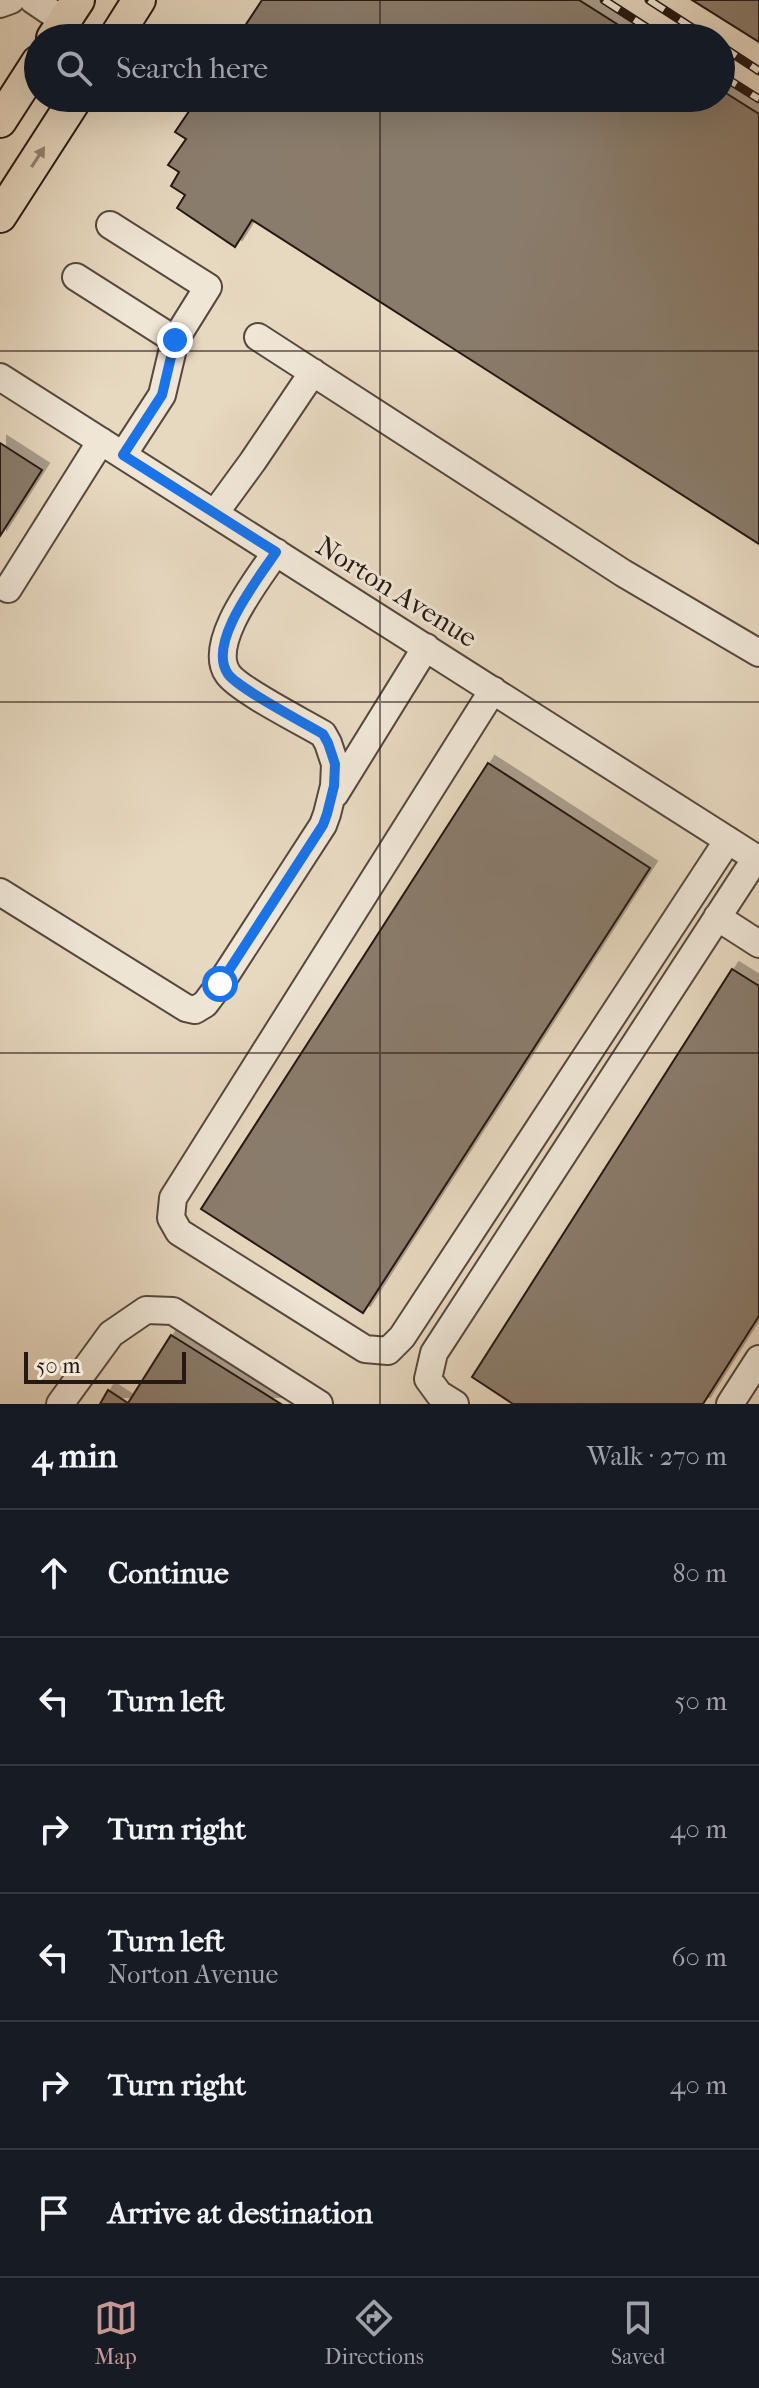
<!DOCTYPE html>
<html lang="en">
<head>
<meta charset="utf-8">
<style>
  :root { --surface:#171b24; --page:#20242c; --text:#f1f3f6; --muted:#9ea1a6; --line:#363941; --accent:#c59692 }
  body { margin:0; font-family:"IM FELL French Canon",serif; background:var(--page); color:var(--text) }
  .scale { position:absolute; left:24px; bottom:20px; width:162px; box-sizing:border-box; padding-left:8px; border:4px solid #261812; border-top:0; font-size:22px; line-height:28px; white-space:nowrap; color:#261812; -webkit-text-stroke:6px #efe6d6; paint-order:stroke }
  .stop { position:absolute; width:24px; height:24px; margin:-18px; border:6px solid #1a73e8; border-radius:50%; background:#fff }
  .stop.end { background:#1a73e8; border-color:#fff; box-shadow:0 2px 8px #0008 }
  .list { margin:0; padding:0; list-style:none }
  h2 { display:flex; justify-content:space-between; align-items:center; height:104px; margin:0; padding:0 32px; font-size:34px }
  h2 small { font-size:26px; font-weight:400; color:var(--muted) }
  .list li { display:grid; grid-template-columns:52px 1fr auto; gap:24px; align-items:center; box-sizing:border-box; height:128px; padding:0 32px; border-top:2px solid var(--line) }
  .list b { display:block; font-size:30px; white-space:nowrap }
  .list p { margin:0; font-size:26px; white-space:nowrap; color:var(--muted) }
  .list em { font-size:26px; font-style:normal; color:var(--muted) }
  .icon { flex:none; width:44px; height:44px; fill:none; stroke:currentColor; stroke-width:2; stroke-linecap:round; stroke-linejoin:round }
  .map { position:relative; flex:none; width:759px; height:1404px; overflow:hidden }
  .search { position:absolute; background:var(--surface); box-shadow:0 8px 32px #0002; left:24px; right:24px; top:24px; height:88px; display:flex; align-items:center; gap:20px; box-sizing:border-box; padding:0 28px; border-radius:44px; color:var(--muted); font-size:30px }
  .sheet { height:872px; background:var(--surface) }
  nav { display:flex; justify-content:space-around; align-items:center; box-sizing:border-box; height:112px; border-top:2px solid var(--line); background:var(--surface); font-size:22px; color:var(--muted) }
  nav a { display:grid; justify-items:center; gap:4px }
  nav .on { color:var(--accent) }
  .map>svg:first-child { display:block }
  .building { fill:#8a7c6c; stroke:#261812; stroke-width:2; filter:url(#shadow) }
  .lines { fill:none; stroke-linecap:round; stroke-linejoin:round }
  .minor-casing { stroke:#56483e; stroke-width:30 }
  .major-casing { stroke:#261812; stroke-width:36 }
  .minor { stroke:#efe6d6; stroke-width:26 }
  .major { stroke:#e7d8c0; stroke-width:32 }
  .rail-casing { stroke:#261812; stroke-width:9 }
  .rail { stroke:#efe6d6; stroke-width:6; stroke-dasharray:18; stroke-linecap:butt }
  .oneway { fill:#908272 }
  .route { stroke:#1a73e8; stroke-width:10 }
  .grid { fill:none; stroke:#261812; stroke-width:2; stroke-opacity:0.55 }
  .labels { text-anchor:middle; stroke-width:6; stroke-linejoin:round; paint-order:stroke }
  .street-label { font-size:28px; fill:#261812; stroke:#efe6d6 }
</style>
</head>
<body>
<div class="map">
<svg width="759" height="1404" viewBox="0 0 759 1404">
  <defs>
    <filter id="shadow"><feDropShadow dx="7" dy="-7" stdDeviation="0" flood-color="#0004"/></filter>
  </defs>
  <rect width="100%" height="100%" fill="#e7d8c0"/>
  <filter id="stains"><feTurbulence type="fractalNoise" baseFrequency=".0025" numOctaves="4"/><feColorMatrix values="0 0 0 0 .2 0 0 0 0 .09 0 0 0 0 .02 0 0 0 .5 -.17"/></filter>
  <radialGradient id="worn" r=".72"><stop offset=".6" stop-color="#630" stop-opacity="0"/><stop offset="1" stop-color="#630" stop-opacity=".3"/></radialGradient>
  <path class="building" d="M262 0H579L639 38H237Z
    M692 0H759V42Z
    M721 90 759 114V544L252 220 235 247 177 208 185 195 171 186 179 172 168 165 186 139 175 132 198 98H721Z
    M0 443 42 470 0 536Z
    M488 763 650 868 363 1313 201 1209Z
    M732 969 759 986V1316L703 1404H513L472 1377Z
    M171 1335 281 1404H100L108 1390 128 1403Z"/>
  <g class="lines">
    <g class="minor-casing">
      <path id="minor" d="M33 0 64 21
        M0 4 11 0
        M110 225 208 287 175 340 162 395 123 455
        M76 277 175 340
        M258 337 623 573 759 653
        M0 377 759 860
        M215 513 253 461 313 372
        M8 589 101 441
        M493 690 173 1198 171 1218 179 1232 365 1349 388 1351 402 1337 728 840
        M335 794 426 647
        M0 892 186 1008 195 1010 205 1004 220 984 323 825 327 814 334 786 335 764 328 743 323 734C303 722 239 690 228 674 206 643 259 578 276 552
        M717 917 759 944
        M60 1404 111 1334 146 1310 173 1311 319 1404
        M455 1404 439 1394 428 1379 434 1353 756 858
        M730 1404 759 1359"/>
    </g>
    <g class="major-casing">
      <path id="major" d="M53 38 78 0
        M115 38 139 0
        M0 121 38 62
        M0 216 76 98"/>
    </g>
    <use href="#minor" class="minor"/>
    <use href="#major" class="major"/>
    <g class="rail-casing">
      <path id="rail" d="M604 0 663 38
        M649 0 708 38
        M721 46 759 71
        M721 75 759 99"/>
    </g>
    <use href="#rail" class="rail"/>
  </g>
  <defs><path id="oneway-solid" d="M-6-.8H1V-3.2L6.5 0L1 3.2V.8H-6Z" transform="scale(2)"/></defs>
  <use class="oneway" href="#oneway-solid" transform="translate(38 157) rotate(-57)"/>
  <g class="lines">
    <path class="route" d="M175 340 162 395 123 455 276 552C259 578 206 643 228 674 239 689 303 722 323 734L328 743 335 764 334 786 327 814 323 825 220 984"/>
  </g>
  <path class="grid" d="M380 0V38M380 98V1404M0 351H759M0 702H759M0 1053H759"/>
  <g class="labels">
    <g class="street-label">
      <text transform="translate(397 591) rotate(32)" y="10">Norton Avenue</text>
    </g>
  </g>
  <rect width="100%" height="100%" filter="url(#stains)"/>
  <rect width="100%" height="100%" fill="url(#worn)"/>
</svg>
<div class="scale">50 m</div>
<div class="stop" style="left:220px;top:984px"></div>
<div class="stop end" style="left:175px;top:340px"></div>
<div class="search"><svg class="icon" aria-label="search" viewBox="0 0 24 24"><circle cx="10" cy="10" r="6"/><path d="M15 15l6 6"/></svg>Search here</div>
</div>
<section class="sheet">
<h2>4 min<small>Walk · 270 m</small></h2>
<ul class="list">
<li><svg class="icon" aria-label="ahead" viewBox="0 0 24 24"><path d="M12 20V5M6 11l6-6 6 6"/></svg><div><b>Continue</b></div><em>80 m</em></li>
<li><svg class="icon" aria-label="left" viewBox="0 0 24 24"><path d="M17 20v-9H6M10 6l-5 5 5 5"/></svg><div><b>Turn left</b></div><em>50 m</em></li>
<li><svg class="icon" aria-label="right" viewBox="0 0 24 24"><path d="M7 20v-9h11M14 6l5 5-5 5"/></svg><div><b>Turn right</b></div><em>40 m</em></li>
<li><svg class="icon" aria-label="left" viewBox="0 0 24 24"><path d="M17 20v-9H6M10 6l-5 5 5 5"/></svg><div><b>Turn left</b><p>Norton Avenue</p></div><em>60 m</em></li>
<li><svg class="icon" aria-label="right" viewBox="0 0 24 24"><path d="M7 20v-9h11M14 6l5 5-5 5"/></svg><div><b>Turn right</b></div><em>40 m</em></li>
<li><svg class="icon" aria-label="arrive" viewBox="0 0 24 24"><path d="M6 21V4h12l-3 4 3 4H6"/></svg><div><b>Arrive at destination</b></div></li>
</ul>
</section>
<nav>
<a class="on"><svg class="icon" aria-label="map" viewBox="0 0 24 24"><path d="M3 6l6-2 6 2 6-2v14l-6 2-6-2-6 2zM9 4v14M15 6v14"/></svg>Map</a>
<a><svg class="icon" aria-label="directions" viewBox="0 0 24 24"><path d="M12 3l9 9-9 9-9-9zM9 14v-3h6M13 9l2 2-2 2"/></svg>Directions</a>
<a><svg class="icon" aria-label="saved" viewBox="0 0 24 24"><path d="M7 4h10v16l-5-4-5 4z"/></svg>Saved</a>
</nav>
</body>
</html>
